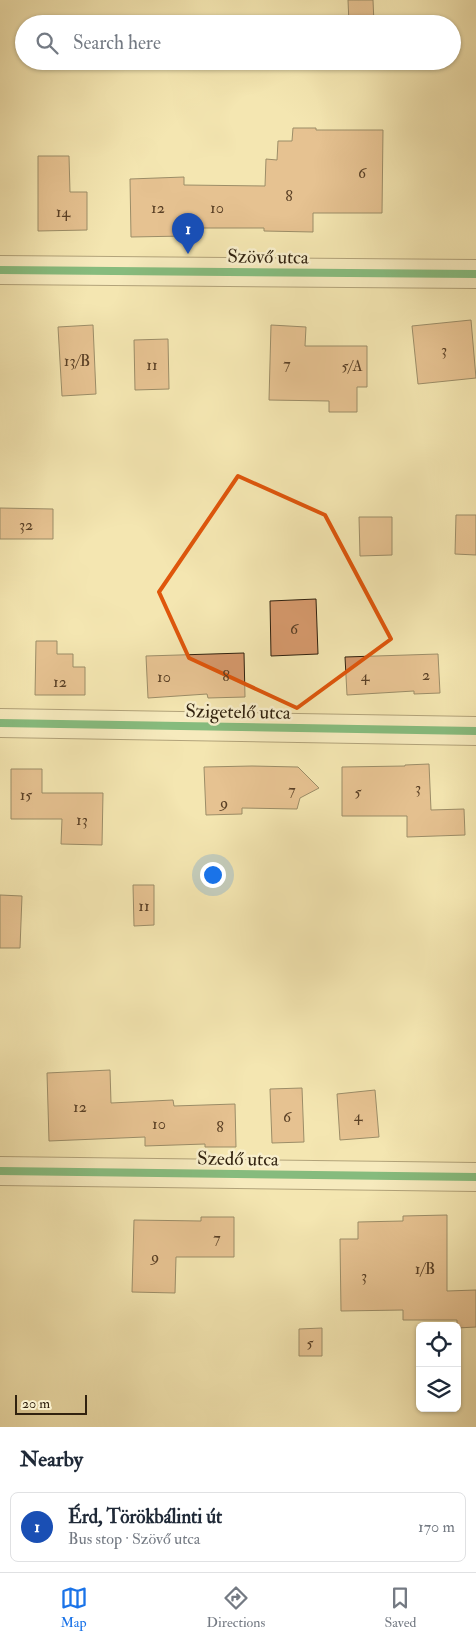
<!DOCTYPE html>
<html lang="en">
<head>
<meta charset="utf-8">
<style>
  :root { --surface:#fff; --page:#f2f2f3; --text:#1f2937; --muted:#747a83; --line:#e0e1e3; --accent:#1a73e8 }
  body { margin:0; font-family:"IM FELL Double Pica",serif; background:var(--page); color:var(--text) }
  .controls { position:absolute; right:15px; bottom:15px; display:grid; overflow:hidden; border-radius:8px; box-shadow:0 1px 4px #0004 }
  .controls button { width:45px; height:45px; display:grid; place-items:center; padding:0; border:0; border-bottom:1px solid var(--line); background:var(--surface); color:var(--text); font:25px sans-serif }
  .scale { position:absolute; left:15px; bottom:12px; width:72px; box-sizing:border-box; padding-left:5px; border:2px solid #31220f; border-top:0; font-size:14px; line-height:18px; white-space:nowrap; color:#31220f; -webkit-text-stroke:4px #f8efcc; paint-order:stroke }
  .you { position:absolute; left:212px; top:874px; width:18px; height:18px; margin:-12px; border:4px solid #fff; border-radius:50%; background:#1a73e8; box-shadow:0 0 0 8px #1a73e833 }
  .badge { display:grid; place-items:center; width:32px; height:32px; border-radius:50%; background:var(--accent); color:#fff; font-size:16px; font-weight:700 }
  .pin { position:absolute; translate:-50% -41px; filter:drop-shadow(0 1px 2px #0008) }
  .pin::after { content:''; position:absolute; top:26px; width:18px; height:15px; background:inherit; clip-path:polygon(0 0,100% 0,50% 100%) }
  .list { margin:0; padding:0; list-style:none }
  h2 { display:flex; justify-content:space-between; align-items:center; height:65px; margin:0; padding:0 20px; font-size:21px }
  h2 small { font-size:16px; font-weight:400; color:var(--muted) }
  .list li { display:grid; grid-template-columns:32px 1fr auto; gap:15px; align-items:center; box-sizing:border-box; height:70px; margin:0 10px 10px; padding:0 10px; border:1px solid var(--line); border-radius:8px }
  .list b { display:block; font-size:19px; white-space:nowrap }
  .list p { margin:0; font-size:16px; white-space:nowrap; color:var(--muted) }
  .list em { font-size:16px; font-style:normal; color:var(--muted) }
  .icon { flex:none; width:28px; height:28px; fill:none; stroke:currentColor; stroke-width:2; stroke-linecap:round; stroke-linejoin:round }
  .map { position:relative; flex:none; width:476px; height:1427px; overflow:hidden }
  .search { position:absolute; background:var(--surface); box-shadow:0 1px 4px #0004; left:15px; right:15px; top:15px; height:55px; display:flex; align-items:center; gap:12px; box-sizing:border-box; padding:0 18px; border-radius:28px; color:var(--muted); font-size:19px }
  .sheet { height:145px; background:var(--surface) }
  nav { display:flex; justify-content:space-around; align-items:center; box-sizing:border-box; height:70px; border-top:1px solid var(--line); background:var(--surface); font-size:14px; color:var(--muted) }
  nav a { display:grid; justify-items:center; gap:2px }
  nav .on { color:var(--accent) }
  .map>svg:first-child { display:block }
  .building { fill:#d4986b; stroke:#31220f }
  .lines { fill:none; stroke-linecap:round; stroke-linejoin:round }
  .minor-casing { stroke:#625338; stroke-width:30 }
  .tertiary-casing { stroke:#625338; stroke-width:30 }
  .minor { stroke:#f8efcc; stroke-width:28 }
  .tertiary { stroke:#f8efcc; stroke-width:28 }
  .cycleway-casing { stroke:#f8efcc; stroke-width:11 }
  .cycleway { stroke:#00873e; stroke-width:8 }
  .marked { fill:none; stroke:#df560c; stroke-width:4; stroke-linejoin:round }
  .labels { text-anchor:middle; stroke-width:5; stroke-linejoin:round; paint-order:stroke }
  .number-label { font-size:16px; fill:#5a4026 }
  .street-label { font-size:19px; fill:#31220f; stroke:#f8efcc }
</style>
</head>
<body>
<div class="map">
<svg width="476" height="1427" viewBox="0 0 476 1427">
  <rect width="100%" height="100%" fill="#f4e6b1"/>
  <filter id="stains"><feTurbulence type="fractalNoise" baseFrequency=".004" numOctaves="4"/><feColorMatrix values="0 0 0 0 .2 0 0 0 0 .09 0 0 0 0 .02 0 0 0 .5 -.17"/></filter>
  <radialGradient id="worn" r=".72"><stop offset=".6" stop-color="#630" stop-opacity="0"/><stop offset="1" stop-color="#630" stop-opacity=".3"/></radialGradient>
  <path class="building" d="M348 0H373L374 24H349Z
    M293 128H316V130H383L382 213H313V232L264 231V228H185V236L131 237 130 179 184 177V185L265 186 266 159 277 160 278 141H292Z
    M38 156H69L70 192H87V230L38 231Z
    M471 320 476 378 418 384 412 326Z
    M93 325 96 394 62 396 58 327Z
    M271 325 306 327 305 346H367V387H357V412H329V401L269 400Z
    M168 339 169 389 135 390 134 340Z
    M0 508 53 509V539H0Z
    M456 515H476V555L455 554Z
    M359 517H392V555L360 556Z
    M316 599 318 654 271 656 270 601Z
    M36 641H57V654H73V667H85V695H35Z
    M244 653 245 697 208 698 207 694 148 698 146 656Z
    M438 654 440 693 414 694V691L347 695 345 657Z
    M429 764 431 810 464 809 465 835 407 837V816H342V767L405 766V765Z
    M252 766 298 767 319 788 300 798 297 809 242 808V814L206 815 204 767Z
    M11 769H42V793H103L102 845 61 844 62 819H11Z
    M133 885H154V925L134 926Z
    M0 895 22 896 20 948H0Z
    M110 1070 111 1103 173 1100 174 1106 235 1104 236 1147H205V1144L145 1146V1137L49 1141 47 1073Z
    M302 1088 304 1142 272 1143 270 1089Z
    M375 1090 379 1137 340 1140 337 1094Z
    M447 1215V1291L476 1290V1327L457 1328V1320H403V1310L341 1311 340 1239H358V1222L403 1221V1216Z
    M201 1217H234V1257H176L175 1293 132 1292 134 1220 201 1221Z
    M322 1328V1356H299V1329Z"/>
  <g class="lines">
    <g class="minor-casing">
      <path id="minor" d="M0 723 476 731
        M0 1171 476 1177"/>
    </g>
    <g class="tertiary-casing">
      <path id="tertiary" d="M0 270 476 274"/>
    </g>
    <use href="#minor" class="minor"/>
    <use href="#tertiary" class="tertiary"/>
    <g class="cycleway-casing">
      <path id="cycleway" d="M0 270 476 274
        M0 723 476 731
        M0 1171 476 1177"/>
    </g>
    <use href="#cycleway" class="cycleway"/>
  </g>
  <path d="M0 0H476V1427H0ZM238 476 325 515 391 639 297 708 189 658 159 592Z" fill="#f4e6b1" fill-opacity=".55" fill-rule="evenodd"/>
  <path class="marked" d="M238 476 325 515 391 639 297 708 189 658 159 592Z"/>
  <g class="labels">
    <g class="number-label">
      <text x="362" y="178">6</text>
      <text x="289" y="201">8</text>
      <text x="158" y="213">12</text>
      <text x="217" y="213">10</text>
      <text x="63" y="217">14</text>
      <text x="444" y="355">3</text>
      <text x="77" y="366">13/B</text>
      <text x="287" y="369">7</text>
      <text x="152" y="370">11</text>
      <text x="352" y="371">5/A</text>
      <text x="26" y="530">32</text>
      <text x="294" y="634">6</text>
      <text x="426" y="680">2</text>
      <text x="226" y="681">8</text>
      <text x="365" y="681">4</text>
      <text x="164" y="682">10</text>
      <text x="60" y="687">12</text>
      <text x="418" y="793">3</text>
      <text x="292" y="795">7</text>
      <text x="358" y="797">5</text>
      <text x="26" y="800">15</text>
      <text x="224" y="808">9</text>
      <text x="82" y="825">13</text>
      <text x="144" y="911">11</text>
      <text x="80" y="1112">12</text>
      <text x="358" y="1121">4</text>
      <text x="287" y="1122">6</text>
      <text x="159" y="1129">10</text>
      <text x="220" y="1132">8</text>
      <text x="217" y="1243">7</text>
      <text x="155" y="1262">9</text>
      <text x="425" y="1274">1/B</text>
      <text x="364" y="1281">3</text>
      <text x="310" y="1348">5</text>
    </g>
    <g class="street-label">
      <text transform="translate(268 256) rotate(1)" y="7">Szövő utca</text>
      <text transform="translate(238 711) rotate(1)" y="7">Szigetelő utca</text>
      <text transform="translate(238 1158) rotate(1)" y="7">Szedő utca</text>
    </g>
  </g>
  <rect width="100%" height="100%" filter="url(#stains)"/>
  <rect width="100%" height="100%" fill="url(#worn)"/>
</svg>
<div class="controls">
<button><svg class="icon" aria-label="locate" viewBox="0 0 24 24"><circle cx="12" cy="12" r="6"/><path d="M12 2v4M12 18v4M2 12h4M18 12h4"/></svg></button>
<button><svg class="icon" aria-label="layers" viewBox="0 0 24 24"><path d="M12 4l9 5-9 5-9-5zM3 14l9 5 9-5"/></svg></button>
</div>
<div class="scale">20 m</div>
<div class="you"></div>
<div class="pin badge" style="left:188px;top:254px;background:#1a4fb4">1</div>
<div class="search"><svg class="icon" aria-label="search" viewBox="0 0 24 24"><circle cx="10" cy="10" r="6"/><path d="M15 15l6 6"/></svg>Search here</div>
</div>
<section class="sheet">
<h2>Nearby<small></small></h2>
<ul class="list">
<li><span class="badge" style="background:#1a4fb4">1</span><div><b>Érd, Törökbálinti út</b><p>Bus stop · Szövő utca</p></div><em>170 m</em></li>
</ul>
</section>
<nav>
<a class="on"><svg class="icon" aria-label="map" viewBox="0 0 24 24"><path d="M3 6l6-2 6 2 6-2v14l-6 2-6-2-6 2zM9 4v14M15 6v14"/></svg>Map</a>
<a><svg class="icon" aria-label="directions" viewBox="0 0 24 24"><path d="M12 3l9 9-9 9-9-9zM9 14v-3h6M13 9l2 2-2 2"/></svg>Directions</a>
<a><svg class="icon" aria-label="saved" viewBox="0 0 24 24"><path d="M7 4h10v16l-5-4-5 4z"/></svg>Saved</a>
</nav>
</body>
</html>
